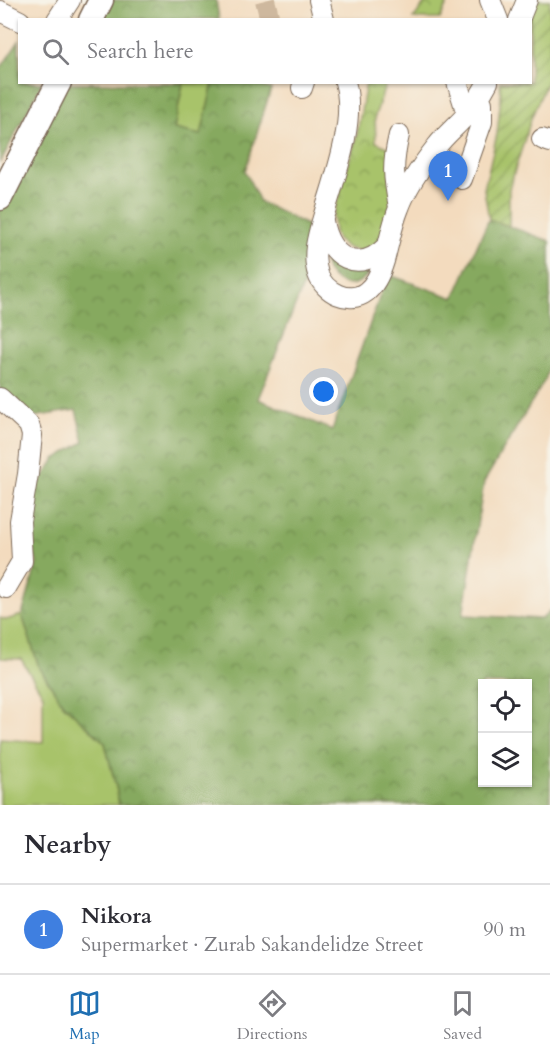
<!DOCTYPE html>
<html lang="en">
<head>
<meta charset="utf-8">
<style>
  :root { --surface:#fff; --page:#f7f7f7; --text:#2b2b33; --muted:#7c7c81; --line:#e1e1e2; --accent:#1f6fb2 }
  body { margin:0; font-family:Cardo,serif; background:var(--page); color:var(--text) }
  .controls { position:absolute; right:18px; bottom:18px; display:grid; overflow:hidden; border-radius:0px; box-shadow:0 2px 4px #0004 }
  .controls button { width:54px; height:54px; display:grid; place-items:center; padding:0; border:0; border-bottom:2px solid var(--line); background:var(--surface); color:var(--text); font:30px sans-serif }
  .you { position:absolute; left:324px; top:392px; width:21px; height:21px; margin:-15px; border:4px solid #fff; border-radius:50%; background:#1a73e8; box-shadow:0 0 0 9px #1a73e833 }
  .badge { display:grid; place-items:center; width:39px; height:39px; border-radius:50%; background:var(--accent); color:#fff; font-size:20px; font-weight:700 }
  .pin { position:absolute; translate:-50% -50px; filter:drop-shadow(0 2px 3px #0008) }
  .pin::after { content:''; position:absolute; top:32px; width:21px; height:18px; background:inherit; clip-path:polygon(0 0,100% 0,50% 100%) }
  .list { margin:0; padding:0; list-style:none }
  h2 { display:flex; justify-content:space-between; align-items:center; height:78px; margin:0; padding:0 24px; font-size:26px }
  h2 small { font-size:20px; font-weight:400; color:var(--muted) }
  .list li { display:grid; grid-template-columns:39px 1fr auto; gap:18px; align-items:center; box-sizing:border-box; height:90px; padding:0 24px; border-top:2px solid var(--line) }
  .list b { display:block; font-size:22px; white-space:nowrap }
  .list p { margin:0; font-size:20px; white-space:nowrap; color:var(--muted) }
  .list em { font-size:20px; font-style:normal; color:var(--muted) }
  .icon { flex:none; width:33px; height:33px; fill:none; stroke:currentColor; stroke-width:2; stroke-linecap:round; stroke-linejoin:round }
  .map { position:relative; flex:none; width:550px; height:805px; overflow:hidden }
  .search { position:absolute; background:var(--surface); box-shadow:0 2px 4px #0004; left:18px; right:18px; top:18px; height:66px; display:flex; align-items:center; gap:15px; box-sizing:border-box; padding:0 21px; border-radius:0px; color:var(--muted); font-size:22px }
  .sheet { height:168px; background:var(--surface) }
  nav { display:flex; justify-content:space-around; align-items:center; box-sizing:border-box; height:84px; border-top:2px solid var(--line); background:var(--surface); font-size:16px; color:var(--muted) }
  nav a { display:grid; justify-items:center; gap:3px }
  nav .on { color:var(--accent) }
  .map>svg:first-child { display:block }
  .grass { fill:#a8c36a; stroke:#727644; stroke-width:1.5 }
  .forest { fill:url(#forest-crowns); stroke:#606a3e; stroke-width:1.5; fill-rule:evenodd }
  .park { fill:url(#park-crowns); stroke:#727644; stroke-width:1.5 }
  .garden { fill:url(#garden-furrows); stroke:#727644; stroke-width:1.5 }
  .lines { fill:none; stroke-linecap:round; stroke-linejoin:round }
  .minor-tunnel { stroke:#ceb89e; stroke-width:20; stroke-dasharray:20 10; stroke-linecap:butt }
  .minor-casing { stroke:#7b6856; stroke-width:22 }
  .major-casing { stroke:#7b6856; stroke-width:27 }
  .minor { stroke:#fff; stroke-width:20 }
  .major { stroke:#fff; stroke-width:24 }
</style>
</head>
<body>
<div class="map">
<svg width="550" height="805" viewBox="0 0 550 805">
  <defs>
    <pattern id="forest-crowns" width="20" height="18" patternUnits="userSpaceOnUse" patternTransform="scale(1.5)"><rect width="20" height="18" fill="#86a95e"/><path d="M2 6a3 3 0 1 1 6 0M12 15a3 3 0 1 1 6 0" fill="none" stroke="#6f8a4d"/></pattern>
    <pattern id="park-crowns" width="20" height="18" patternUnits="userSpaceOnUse" patternTransform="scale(1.5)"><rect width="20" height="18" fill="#a8c36a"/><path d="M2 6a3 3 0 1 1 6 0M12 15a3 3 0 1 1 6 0" fill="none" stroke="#8a9f57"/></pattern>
    <pattern id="garden-furrows" width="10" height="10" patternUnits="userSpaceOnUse" patternTransform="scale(1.5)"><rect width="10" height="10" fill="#a8c36a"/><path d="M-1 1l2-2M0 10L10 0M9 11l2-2" fill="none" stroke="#8a9f57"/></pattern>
  </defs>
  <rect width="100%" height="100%" fill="#f7f3e8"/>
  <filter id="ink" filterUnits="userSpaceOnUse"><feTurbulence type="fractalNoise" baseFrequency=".0167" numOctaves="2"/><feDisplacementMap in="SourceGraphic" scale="12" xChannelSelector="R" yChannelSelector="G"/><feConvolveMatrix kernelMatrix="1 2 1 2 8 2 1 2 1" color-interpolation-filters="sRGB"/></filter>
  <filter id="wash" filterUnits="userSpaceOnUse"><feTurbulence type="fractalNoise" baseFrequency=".008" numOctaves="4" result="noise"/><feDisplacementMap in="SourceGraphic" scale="24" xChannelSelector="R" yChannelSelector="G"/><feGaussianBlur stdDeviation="1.35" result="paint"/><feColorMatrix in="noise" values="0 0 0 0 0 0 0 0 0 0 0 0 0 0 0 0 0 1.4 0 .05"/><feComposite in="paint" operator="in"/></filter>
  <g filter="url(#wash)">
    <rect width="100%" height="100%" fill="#f3dbbe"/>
    <path class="grass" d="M183 83H213L202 136 174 129Z
      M22 615 39 667 63 704 105 743 117 791 119 805H0V739L43 742V695L21 659 0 658V618L6 620Z"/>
    <path class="forest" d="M109 0H216L219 19 99 20Z
      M19 41 20 82 42 83 0 163V69Z
      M66 83H183L174 129 201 135 213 83H251L271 89 245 171 260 202 311 227 305 281 258 399 332 430 382 290 389 275 454 298 489 219 550 241V361L546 378 484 482 463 615 542 619 550 610V805H119L117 791 105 743 63 704 39 667 22 615 37 563 29 533 31 496 55 459 84 442 76 410 33 417 0 389V210ZM482 684H528V782H482Z
      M324 251C339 267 351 276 374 269 368 274 363 281 355 284 345 288 332 279 327 270 325 265 324 257 324 251Z"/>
    <path class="park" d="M427 0H449L440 19H413Z
      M366 83H386L375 116 376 142 392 149 400 195 387 230 374 246 361 251 348 248 337 240 334 231 333 216 357 135Z"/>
    <path class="garden" d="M535 0H550V75L532 116 509 189V226L489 219 484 189 497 134 501 96 500 82H530V20L527 19Z"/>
  </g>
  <g filter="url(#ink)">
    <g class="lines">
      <path class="minor-tunnel" d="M265 0 270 20"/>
      <g class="minor-casing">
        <path id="minor" d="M319 0 324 20
          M490 0 498 20
          M0 11 20 21
          M57 20 70 0
          M519 20 527 0
          M345 82C356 120 336 174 325 211 319 232 311 253 318 274 324 292 349 305 366 292 375 285 381 271 384 261 389 243 392 225 399 208 407 186 422 165 437 146 446 134 458 125 468 113 476 103 482 93 488 82
          M457 82 467 114
          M302 88 304 82
          M542 139 550 142
          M462 179 482 122V103L479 98
          M399 207C393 177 392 165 399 135
          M323 221C329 258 358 275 387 246
          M0 398 29 425 32 435 28 474 20 521 22 561 6 588"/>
      </g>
      <g class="major-casing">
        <path id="major" d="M91 20 101 0
          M0 198 59 82"/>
      </g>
      <use href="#minor" class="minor"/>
      <use href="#major" class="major"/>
    </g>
  </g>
</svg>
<div class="controls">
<button><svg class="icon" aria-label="locate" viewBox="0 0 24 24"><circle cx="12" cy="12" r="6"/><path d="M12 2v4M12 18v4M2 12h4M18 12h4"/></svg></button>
<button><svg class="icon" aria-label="layers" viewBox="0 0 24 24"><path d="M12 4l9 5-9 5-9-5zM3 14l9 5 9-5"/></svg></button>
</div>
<div class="you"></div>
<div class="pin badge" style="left:448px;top:201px;background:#3f7fe0">1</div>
<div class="search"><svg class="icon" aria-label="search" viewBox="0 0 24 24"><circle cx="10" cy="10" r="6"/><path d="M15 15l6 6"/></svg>Search here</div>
</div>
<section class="sheet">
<h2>Nearby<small></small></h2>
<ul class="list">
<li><span class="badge" style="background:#3f7fe0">1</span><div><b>Nikora</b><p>Supermarket · Zurab Sakandelidze Street</p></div><em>90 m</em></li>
</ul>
</section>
<nav>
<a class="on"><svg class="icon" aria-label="map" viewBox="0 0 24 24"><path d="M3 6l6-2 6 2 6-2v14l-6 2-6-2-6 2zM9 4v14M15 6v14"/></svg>Map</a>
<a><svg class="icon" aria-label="directions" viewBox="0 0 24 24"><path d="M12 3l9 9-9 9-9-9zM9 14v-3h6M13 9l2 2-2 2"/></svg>Directions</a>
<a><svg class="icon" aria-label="saved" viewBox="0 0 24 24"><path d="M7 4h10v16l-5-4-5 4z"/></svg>Saved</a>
</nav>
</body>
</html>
